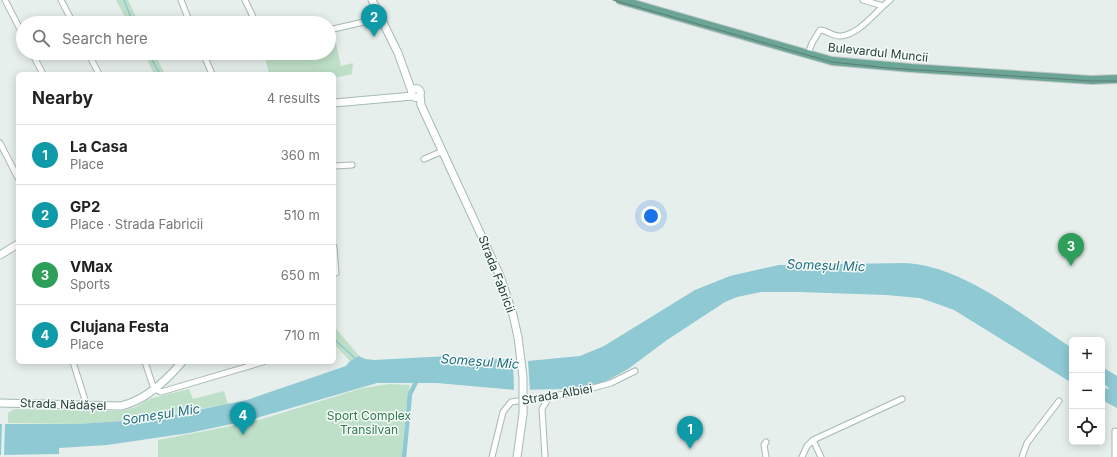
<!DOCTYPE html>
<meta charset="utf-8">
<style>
body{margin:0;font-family:Inter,sans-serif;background:#f6f6f6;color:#222}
.controls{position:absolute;right:12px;bottom:12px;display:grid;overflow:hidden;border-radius:6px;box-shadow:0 2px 10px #0003}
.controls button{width:36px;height:36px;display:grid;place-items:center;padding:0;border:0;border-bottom:1px solid #e0e0e0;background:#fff;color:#222;font:20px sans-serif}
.you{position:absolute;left:651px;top:216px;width:14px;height:14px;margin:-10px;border:3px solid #fff;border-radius:50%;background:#1a73e8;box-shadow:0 0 0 6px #1a73e833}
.badge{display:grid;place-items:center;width:26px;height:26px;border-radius:50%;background:#804e3d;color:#fff;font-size:13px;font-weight:700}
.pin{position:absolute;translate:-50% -33px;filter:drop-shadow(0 1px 2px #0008)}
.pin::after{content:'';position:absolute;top:21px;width:14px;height:12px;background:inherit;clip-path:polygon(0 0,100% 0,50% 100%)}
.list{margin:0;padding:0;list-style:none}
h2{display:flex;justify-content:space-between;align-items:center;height:52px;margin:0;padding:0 16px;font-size:17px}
h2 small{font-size:13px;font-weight:400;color:#767676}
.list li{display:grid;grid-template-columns:26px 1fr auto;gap:12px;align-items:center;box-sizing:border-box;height:60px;padding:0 16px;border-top:1px solid #e0e0e0}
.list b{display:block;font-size:15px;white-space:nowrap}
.list p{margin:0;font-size:13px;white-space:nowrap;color:#767676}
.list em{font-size:13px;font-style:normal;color:#767676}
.icon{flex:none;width:22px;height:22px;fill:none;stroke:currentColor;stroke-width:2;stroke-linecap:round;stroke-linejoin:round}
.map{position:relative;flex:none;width:1117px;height:457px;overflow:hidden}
.search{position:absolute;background:#fff;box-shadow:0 2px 10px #0003;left:16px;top:16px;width:320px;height:44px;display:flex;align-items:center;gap:10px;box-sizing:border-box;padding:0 14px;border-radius:22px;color:#767676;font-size:15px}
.panel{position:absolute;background:#fff;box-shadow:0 2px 10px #0003;left:16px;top:72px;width:320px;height:292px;border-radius:6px}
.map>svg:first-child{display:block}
</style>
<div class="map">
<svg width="1117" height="457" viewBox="0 0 1117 457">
<rect width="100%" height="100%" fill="#e6efeb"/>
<path fill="#bfe0c8" d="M116 0H128L139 23H128Z
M334 34 341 66 353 63 352 74 334 78V74H269L264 53H329V35Z
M144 53H154L165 74H154Z
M334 326 359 356 350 361 334 344Z
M389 384 410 385 405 415 402 457H158V440L252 422 363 388Z
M189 389 193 399 224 391 228 404 139 420 77 424 8 423V413L14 409 121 411 136 407 149 399Z"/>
<path fill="#8ec9d4" d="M904 263C963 265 1024 317 1072 348V383L954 310 932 302 919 298 887 295 798 292H761L737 297 725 302 667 340 628 369 603 383 566 389 515 390 437 383H377L250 420 189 433 107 445 59 448V454L0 455V424H77L154 419 247 400 346 366 350 361 359 356 365 359 374 360 449 356 528 361 580 356 604 346 695 290 730 276 779 265Z
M1102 367 1117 376V408L1102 400V388L1110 389 1102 382Z"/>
<path fill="#e6efeb" d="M513 361H528L530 390H514Z
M2 424H5L4 456 1 455Z"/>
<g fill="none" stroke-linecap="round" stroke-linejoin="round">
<path stroke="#8ec9d4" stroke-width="1.5" d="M124 0 133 23
M148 53 160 74
M334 339 356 359"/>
<path stroke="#8ec9d4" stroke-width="4.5" d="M404 457 410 394 418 378"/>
<defs>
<path id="street" d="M5 0 23 35
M61 0 73 23
M181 0 190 23
M245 0 256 23
M863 0 883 6
M329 30 381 18
M32 53 43 74
M88 53 99 74
M203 53 212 74
M808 54 812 43 820 30C827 30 833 37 841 36 860 34 876 11 890 0
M0 143 18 178
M424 159 443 151
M334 166 352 165
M334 247 336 273
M73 362 87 406
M145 362 154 389 161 392 263 362
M813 440 821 457
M766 442 764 445 766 457
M492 457 503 412 511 402 579 392 611 383 635 371
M545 457 542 409 549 397
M802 457 807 446 813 440 902 399
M1022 457 1027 443 1059 401
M1115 457V431"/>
<path id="secondary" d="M372 0 398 53 412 92
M411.5 93a4.5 4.5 0 1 1 9 0a4.5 4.5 0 1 1-9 0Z
M420 94 421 105 500 276 513 315 518 337
M334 103 413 96
M0 255 18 244
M0 403 121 406C146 400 166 381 182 362
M517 457 523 414"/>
<path id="primary" d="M620 0 832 61 911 68 1092 80 1117 79"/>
</defs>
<use href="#street" stroke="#a8b8b2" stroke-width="7"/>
<use href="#secondary" stroke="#a4bbb3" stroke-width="9"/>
<use href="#primary" stroke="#c2cac8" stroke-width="10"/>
<use href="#street" stroke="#fff" stroke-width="5"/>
<use href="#secondary" stroke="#fff" stroke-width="7"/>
<use href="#primary" stroke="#6aa596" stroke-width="8"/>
<path stroke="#5f7d75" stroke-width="1" d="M613 0 832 62 888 68 1092 81H1117"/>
<defs>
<path id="secondary-bridge" d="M518 337 523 377V414"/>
</defs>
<use href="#secondary-bridge" stroke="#a4bbb3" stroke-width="9" stroke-linecap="butt"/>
<use href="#secondary-bridge" stroke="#fff" stroke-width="7"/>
</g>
<g text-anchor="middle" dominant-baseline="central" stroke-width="3" stroke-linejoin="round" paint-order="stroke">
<g font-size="12" fill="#24423a" stroke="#f7fbf9">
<text transform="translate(878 52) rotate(6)">Bulevardul Muncii</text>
<text transform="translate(497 274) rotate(69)">Strada Fabricii</text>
<text transform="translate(557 394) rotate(-10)">Strada Albiei</text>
<text transform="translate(63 404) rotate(2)">Strada Nădășel</text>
</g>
<g font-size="12" fill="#2d7a4b" stroke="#f7fbf9">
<text x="369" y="415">Sport Complex<tspan x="369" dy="14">Transilvan</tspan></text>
</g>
<g font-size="13" font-style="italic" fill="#1c6f80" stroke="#f7fbf9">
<text transform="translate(826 265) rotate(2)">Someșul Mic</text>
<text transform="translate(480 361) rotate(4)">Someșul Mic</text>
<text transform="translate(161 414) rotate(-9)">Someșul Mic</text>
</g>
</g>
</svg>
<div class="controls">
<button>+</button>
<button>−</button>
<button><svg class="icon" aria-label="locate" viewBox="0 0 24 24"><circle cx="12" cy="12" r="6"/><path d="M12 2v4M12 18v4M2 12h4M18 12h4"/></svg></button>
</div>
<div class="you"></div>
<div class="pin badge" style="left:690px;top:449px;background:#0f9aa8">1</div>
<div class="pin badge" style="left:374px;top:37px;background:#0f9aa8">2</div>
<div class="pin badge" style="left:1071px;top:266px;background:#2e9e5b">3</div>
<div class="pin badge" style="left:243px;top:435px;background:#0f9aa8">4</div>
<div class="search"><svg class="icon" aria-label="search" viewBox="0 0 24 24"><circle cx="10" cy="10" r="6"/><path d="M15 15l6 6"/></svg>Search here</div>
<section class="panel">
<h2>Nearby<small>4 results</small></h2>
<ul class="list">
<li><span class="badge" style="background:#0f9aa8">1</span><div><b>La Casa</b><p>Place</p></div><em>360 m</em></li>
<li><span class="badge" style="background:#0f9aa8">2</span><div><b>GP2</b><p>Place · Strada Fabricii</p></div><em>510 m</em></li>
<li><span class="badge" style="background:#2e9e5b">3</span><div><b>VMax</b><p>Sports</p></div><em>650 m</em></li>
<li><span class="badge" style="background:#0f9aa8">4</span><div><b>Clujana Festa</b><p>Place</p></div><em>710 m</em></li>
</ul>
</section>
</div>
